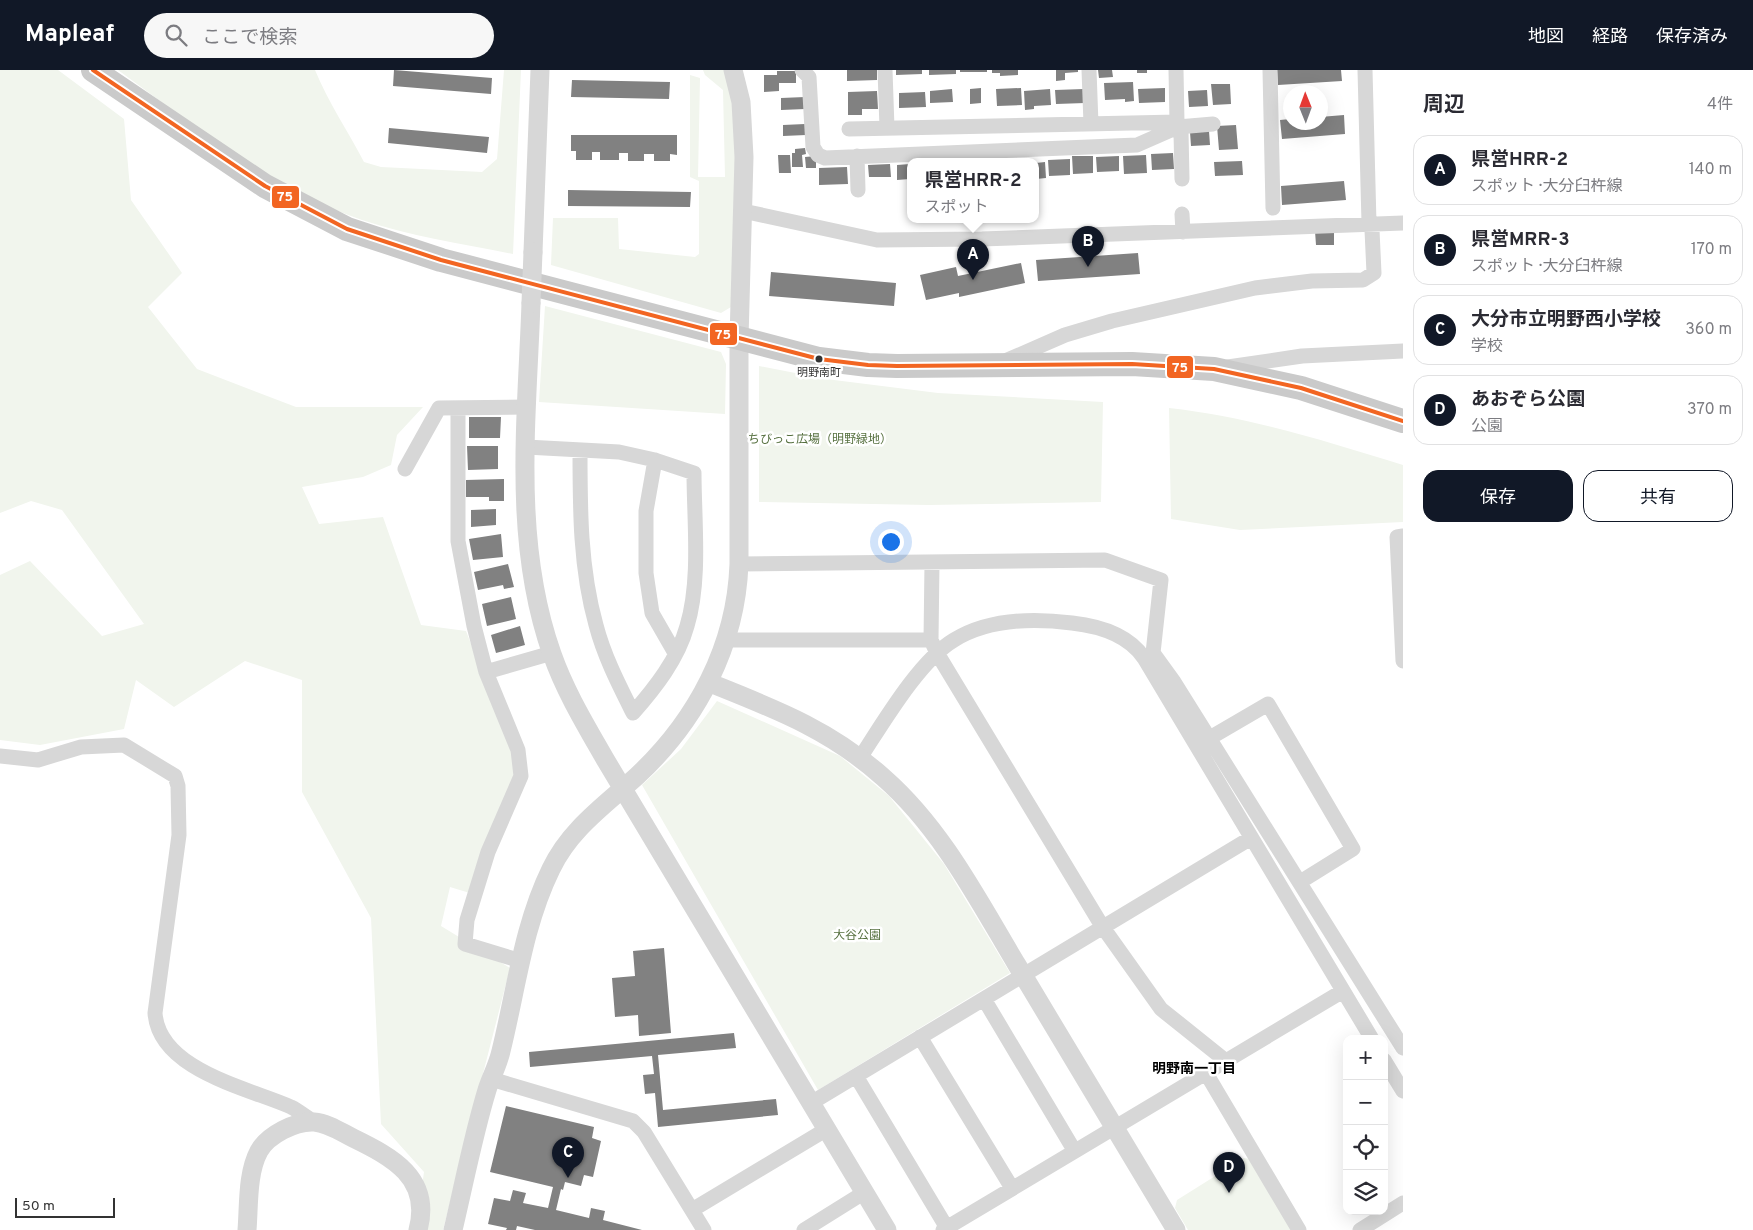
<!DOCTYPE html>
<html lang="ja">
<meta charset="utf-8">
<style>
body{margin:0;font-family:Overpass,"Noto Sans JP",sans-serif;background:#f7f7f7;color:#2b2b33}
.controls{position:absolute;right:15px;bottom:15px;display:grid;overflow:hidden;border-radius:10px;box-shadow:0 5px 20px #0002}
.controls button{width:45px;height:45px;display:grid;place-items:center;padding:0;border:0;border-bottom:1px solid #e1e1e2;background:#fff;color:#2b2b33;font:25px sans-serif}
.compass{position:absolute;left:1283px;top:15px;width:45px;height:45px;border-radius:50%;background:#fff;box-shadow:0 5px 20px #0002;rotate:359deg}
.scale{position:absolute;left:15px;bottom:12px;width:100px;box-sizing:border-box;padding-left:5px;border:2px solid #333;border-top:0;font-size:14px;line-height:18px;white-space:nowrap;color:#333;-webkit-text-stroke:4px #fff;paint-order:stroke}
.you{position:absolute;left:890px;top:471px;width:18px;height:18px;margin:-12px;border:4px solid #fff;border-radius:50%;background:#1a73e8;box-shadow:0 0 0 8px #1a73e833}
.badge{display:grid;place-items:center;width:32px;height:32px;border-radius:50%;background:#111827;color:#fff;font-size:16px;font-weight:700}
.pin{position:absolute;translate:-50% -41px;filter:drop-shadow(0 1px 2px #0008)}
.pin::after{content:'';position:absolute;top:26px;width:18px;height:15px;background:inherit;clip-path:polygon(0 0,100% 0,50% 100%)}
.popup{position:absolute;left:907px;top:88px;width:132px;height:65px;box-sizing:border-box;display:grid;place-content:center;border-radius:10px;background:#fff;filter:drop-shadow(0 1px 4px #0005);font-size:16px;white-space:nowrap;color:#7c7c81}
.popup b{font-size:19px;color:#2b2b33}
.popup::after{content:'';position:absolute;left:50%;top:100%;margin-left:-10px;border:10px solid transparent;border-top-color:#fff}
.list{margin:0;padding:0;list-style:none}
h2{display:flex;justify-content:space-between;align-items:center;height:65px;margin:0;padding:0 20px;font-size:21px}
h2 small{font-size:16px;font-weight:400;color:#7c7c81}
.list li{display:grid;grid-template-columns:32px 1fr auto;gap:15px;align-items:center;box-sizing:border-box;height:70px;margin:0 10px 10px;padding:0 10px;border:1px solid #e1e1e2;border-radius:15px}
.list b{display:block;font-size:19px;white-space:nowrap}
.list p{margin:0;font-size:16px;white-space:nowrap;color:#7c7c81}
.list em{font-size:16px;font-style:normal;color:#7c7c81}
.actions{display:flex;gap:10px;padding:15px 20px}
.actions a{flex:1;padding:11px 0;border:1px solid #111827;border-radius:15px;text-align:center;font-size:18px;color:#111827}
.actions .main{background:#111827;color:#fff}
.icon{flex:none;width:28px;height:28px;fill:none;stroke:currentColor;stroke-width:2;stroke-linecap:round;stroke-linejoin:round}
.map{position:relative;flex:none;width:1403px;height:1160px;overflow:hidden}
header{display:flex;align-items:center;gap:30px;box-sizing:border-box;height:70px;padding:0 25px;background:#111827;color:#fff}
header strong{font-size:24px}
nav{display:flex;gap:28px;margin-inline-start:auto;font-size:18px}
.search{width:350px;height:45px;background:#f7f7f7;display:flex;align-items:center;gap:12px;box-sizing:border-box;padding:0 18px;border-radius:28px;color:#7c7c81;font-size:19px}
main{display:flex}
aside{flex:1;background:#fff}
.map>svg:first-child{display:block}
</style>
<header>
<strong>Mapleaf</strong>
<div class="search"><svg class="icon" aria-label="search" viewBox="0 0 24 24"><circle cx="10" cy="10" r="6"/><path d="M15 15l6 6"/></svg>ここで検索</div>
<nav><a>地図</a><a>経路</a><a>保存済み</a></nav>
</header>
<main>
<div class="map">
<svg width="1403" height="1160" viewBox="0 0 1403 1160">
<rect width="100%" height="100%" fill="#fff"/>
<path fill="#f1f5ed" d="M0 0H58L124 49 131 130 182 203 148 237 197 299 296 337H423L397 365 391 395 363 407 302 417 319 454 383 447 421 555 466 561 506 664 518 705 473 824 450 817 441 856 510 898 443 1160H416L424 1102 381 1054 371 848 302 722V610L245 591 174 637 136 610 124 659 40 675 0 670V505L30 491 102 566 144 554 62 440 31 431 0 443Z
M118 0H315C328 32 348 61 364 92L381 97 482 102 497 89 504 0H521L513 184C463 174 410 166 362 150 270 119 195 56 118 0Z
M703 0H726L736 55 731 237 721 243 551 195 553 148H618L619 179 695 187 699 184V111L690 107V5L700 8 698 107H725L723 20 705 5Z
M545 236 721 282 726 294 725 344 539 332Z
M759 296 826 309 938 323 1103 332 1101 432 929 435 759 432Z
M1169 338C1250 347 1325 371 1403 395V452L1240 460 1171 449Z
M717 631 840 686 889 726 944 794 1010 903 818 1020 642 715 681 679Z
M1244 1088 1251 1089 1293 1160H1188L1175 1138 1177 1130Z"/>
<path fill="#818181" d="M394 0 492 8 491 24 393 16Z
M847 0H877V10L847 11Z
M896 0H922V4L896 5Z
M929 0H956V4L929 5Z
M960 0H987V2H960Z
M992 0H1018V5L1000 6V3H992Z
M1056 0H1078V2L1065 3V10L1056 11Z
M1098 0H1112L1113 7 1099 8Z
M1137 0H1147V3H1137Z
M1277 0H1341L1342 11 1278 15Z
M777 1H796V13H779V21L764 22V5H777Z
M572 10 670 12 669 29 571 27Z
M1133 12 1134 31 1125 32V29L1105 30 1104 13Z
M1211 14H1230L1231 34 1213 35Z
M981 18V33L970 34V19Z
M1021 18 1022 35 997 36 996 19Z
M1165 18V32L1139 33 1138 19Z
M952 19 953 32 930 33V21Z
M1050 19 1051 35 1034 36V39L1025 40 1024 21Z
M1084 19 1085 33 1056 34 1055 20Z
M1207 20 1208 36 1189 37 1188 21Z
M877 21 878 39H862V45H848V22Z
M925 22 926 37 899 38V23Z
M805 27V39L781 40V28Z
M1344 45 1345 64 1282 69 1280 50 1290 49V52H1320V47Z
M805 54 806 65 783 66V55Z
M1236 55 1238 79 1219 80 1217 56Z
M389 58 489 67 487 83 388 73Z
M1209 61 1210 75 1191 76 1190 62Z
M571 65H677V85L670 84V91H654V84H644V91H628V83H619V90H600V82H592V90H576V81H571Z
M805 78 806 84 802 85 803 97H792V83H795V79Z
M1173 83 1174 99 1152 100 1151 84Z
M778 85H790L791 103H779Z
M1146 85 1147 103 1124 104 1123 86Z
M816 86V98H806L805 87Z
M1072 86H1093V103L1073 104Z
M1119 86V101L1097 102 1096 87Z
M1070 89V105L1049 106 1048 90Z
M1242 91 1243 105 1215 106 1214 92Z
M1045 92 1046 108 1036 109V93Z
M890 94 891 107H869L868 95Z
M910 94V109L897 110V95Z
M847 97 848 114 819 115V98Z
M1344 111 1346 130 1282 135 1281 116Z
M568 120 691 122 690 137 568 136Z
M1334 160V175H1316L1315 161Z
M1138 183 1140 204 1038 211 1036 190Z
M1021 193 1025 213 959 227V223L926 230 920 205 956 197 958 206Z
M771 202 896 213 894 236 769 226Z
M469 347H501L500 368H469Z
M467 376H498V399L468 400Z
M504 409V431H489V427H466V410Z
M496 439V455L471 457V440Z
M501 464 503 487 473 490 469 469Z
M508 494 514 517 504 519 503 515 478 520 474 502Z
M511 527 516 549 487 556 482 534Z
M520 556 525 575 496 583 491 565Z
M664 878 671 963 639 966 638 945 615 947 612 908 635 906 633 881Z
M734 963 736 978 658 985 663 1040 776 1029 778 1045 658 1057 655 1023 645 1024 643 1005 654 1004 652 986 530 997 529 982Z
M506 1036 594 1057 592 1068 601 1071 593 1107 584 1105 581 1116 565 1112 563 1120 561 1119 556 1140 589 1148 591 1138 605 1141 603 1150 642 1160H535L517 1156 516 1160H506L507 1158 488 1154 494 1128 510 1131 513 1120 526 1123 523 1133 548 1138 553 1117 490 1102Z"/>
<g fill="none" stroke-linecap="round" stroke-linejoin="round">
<path stroke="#d7d7d7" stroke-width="15" d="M802 0 809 7 813 77 818 85 825 88 1137 75 1178 57 1213 54
M885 0 887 58
M1089 0 1091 54
M1176 0 1177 52 1181 62 1182 109
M1270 0 1273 138
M849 59 1177 52
M857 86 858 120
M743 141 877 170 982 169 1403 153
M1182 144 1183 162
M1003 292 1065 265 1112 251 1255 218 1312 211 1363 210 1374 203 1372 160 1369 153 1365 0
M1228 297 1302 286 1403 281
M458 339V471L474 556 486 602 552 583
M526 377 619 382 655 390 694 403C694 450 701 510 687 556 678 589 655 618 633 643 619 615 604 586 596 555 580 498 580 439 580 380
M655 390 646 441V503L652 543 675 583
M405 399 439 338 527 337
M1403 466 1397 467 1403 591
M932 493 931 570 937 583 1102 856 1161 939 1226 991
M739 494 1105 490 1161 510 1153 583 1174 612 1403 978
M726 570H931
M486 602 518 680 521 706 488 782 467 850 465 874 521 891
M1208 669 1268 634 1353 779 1300 812
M0 686 38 690 81 677 124 675 175 706 178 716 179 765 155 943C159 1000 248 1018 291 1037 299 1041 306 1047 314 1052
M860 688C883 653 919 591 954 570 988 549 1033 548 1072 553 1099 556 1128 564 1144 588L1372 969
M984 929 1074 1080
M920 967 1012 1118
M1384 990 1403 1021
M1206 1003 1299 1160
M856 1006 947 1158
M491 1009 633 1051 644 1062 704 1160
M811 1033 1251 768
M692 1140 827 1059
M804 1160 865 1122
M943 1160 1343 921
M1360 1160 1403 1133"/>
<path stroke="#d7d7d7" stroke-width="19" d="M533 182 540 0
M531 233C527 350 512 471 552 584 565 621 585 654 605 689L887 1160
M710 613C775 639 831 660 884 708 942 759 978 830 1017 895 1070 983 1123 1072 1176 1160
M247 1160C249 1136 247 1103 259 1081 268 1065 295 1051 314 1052 328 1053 341 1062 353 1068 392 1087 432 1108 418 1160
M453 1160C464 1114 473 1066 487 1020 491 1007 498 995 501 981 516 921 523 856 551 799 570 759 605 735 637 706 697 650 736 576 739 494V269L744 87 741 32 733 0"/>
<path stroke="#cacaca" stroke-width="24" d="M93 0 265 116 347 159 441 190 819 289 868 295 897 296 1132 294 1214 299 1301 318 1403 351"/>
<path stroke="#d7d7d7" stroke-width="19" d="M531 233 533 182"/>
<defs>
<path id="bus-1" d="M93 0 265 116 347 159 441 190 819 289 868 295 897 296 1132 294 1214 299 1301 318 1403 351"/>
</defs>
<use href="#bus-1" stroke="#fff" stroke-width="8"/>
<use href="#bus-1" stroke="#f26522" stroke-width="4"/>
</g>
<circle fill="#333" stroke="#fff" stroke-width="2" cx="819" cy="289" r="4.5"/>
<g text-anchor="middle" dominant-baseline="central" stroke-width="5" stroke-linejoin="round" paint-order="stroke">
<g font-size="11" fill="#333" stroke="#fff">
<text x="819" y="303">明野南町</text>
</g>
<g font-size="12" fill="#56703f" stroke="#fff">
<text x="820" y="370">ちびっこ広場（明野緑地）</text>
<text x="857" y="866">大谷公園</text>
</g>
<g font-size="14" font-weight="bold" fill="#000" stroke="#fff">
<text x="1194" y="999">明野南一丁目</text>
</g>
</g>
<g stroke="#fff" stroke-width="2">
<rect x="271" y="115" width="29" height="24" rx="5" fill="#f26522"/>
<rect x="709" y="252" width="29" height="24" rx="5" fill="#f26522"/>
<rect x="1166" y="285" width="28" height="24" rx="5" fill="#f26522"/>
</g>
<g font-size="14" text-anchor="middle" font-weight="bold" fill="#fff">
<text x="285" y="131">75</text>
<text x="723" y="269">75</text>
<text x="1180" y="302">75</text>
</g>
</svg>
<div class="controls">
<button>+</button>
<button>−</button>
<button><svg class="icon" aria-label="locate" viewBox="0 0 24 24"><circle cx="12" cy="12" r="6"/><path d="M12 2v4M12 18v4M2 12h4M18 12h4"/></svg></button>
<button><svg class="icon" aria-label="layers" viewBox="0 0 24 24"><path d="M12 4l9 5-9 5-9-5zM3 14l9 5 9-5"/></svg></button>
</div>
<svg class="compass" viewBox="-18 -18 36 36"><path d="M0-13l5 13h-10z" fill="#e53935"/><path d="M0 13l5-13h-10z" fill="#7c7c81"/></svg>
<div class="scale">50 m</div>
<div class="you"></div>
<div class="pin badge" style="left:973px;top:210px">A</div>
<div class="popup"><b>県営HRR-2</b>スポット</div>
<div class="pin badge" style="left:1088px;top:197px">B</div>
<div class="pin badge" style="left:568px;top:1108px">C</div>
<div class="pin badge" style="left:1229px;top:1123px">D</div>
</div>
<aside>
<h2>周辺<small>4件</small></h2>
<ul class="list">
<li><span class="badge">A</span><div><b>県営HRR-2</b><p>スポット · 大分臼杵線</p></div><em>140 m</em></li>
<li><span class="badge">B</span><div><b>県営MRR-3</b><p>スポット · 大分臼杵線</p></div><em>170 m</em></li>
<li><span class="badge">C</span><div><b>大分市立明野西小学校</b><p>学校</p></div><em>360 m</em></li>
<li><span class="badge">D</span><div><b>あおぞら公園</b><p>公園</p></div><em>370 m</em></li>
</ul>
<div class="actions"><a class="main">保存</a><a>共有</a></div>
</aside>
</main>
